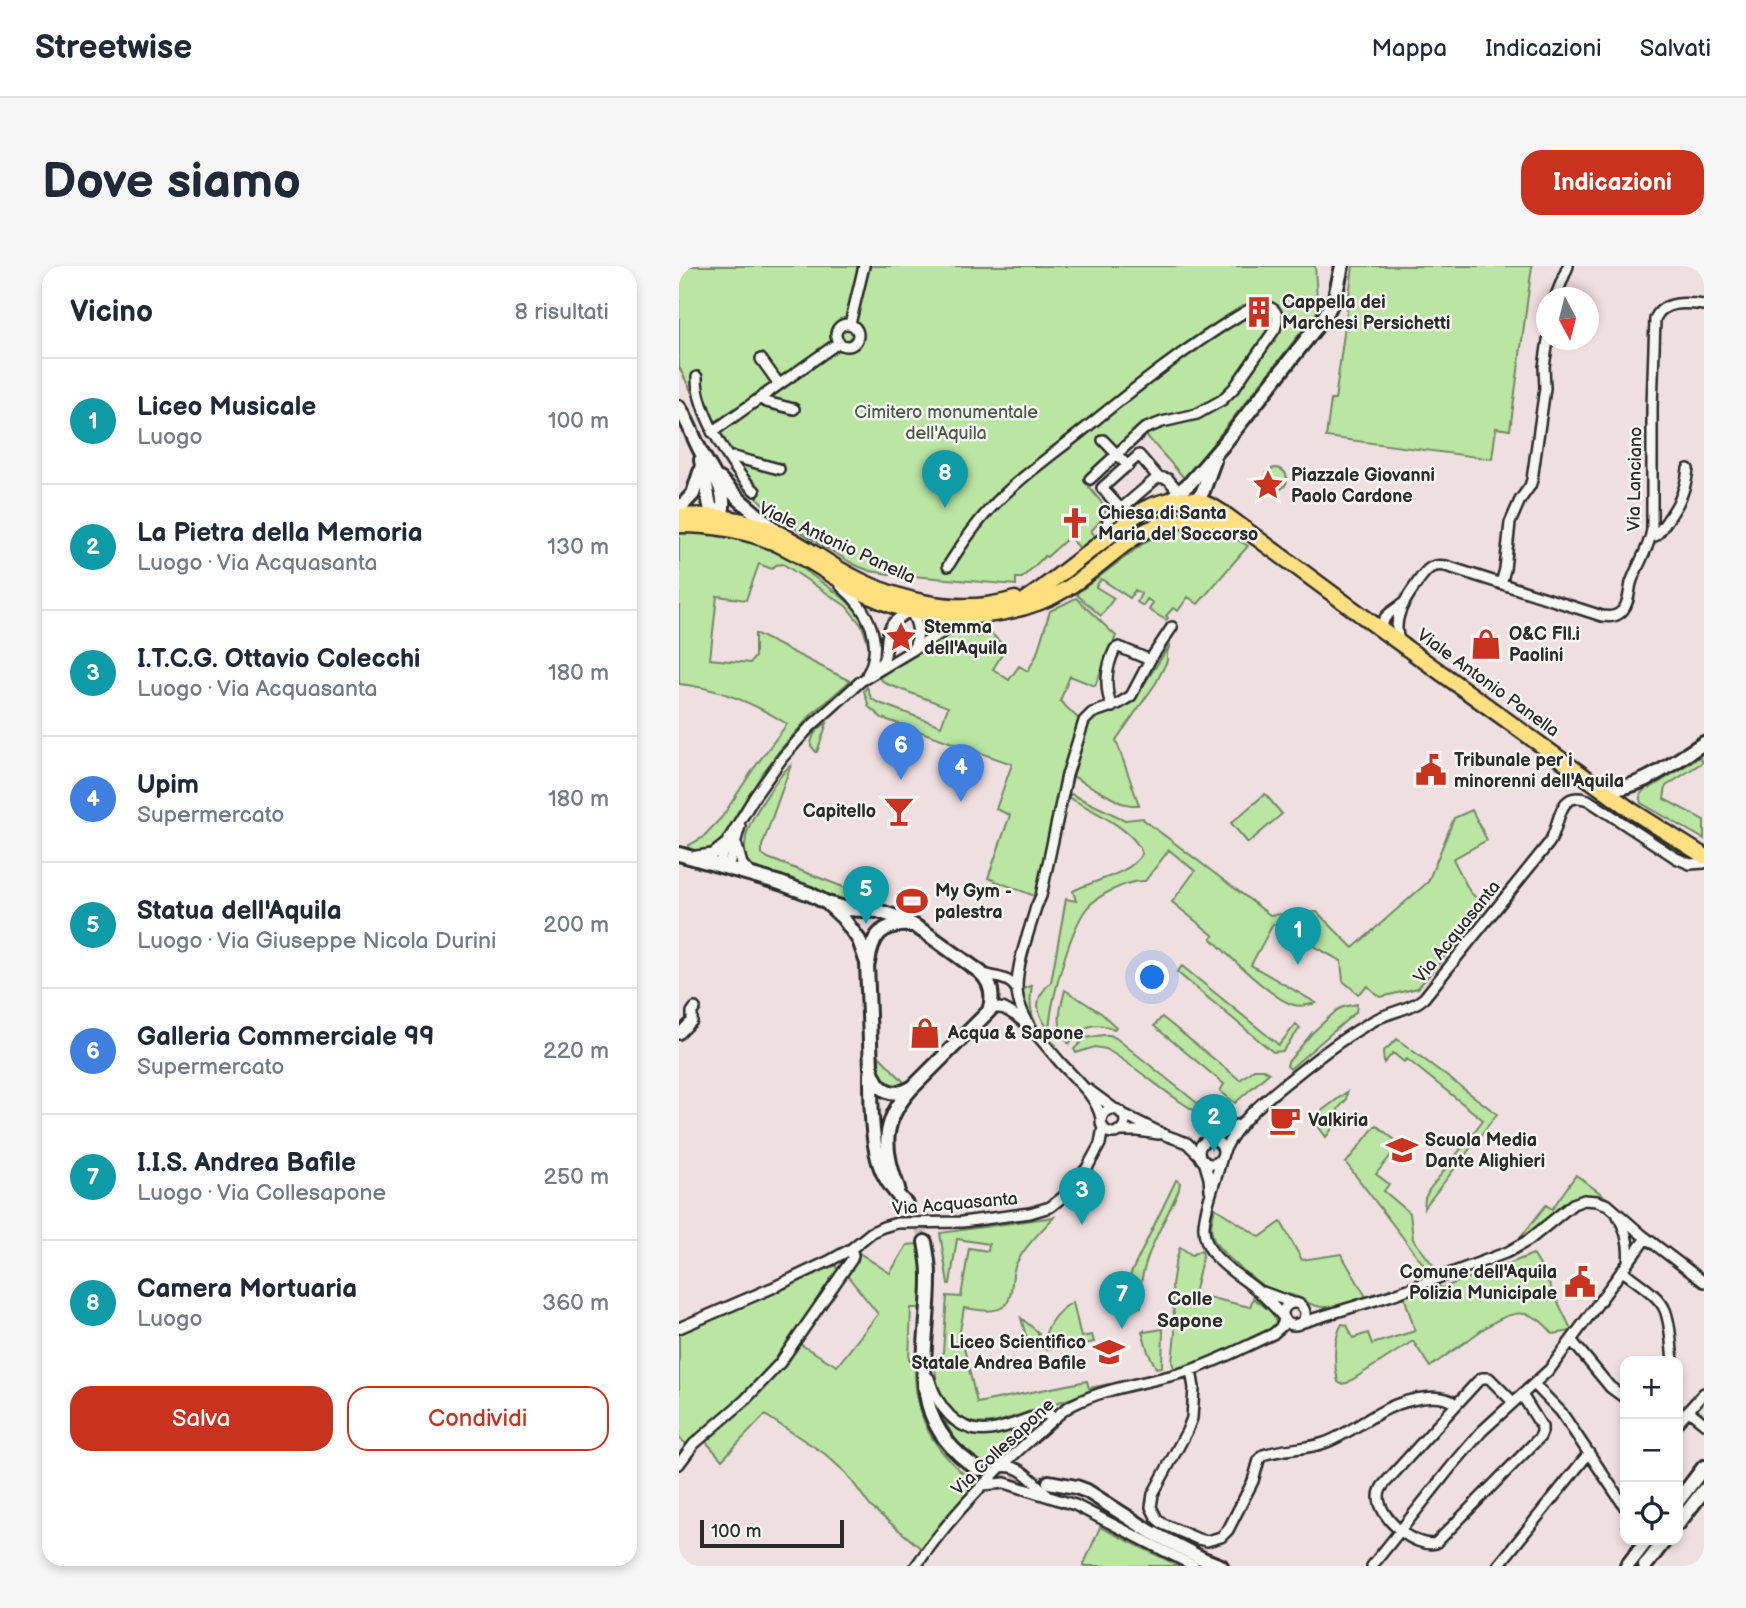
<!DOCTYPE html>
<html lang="it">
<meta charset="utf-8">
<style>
body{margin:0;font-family:"Balsamiq Sans",sans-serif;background:#f6f6f7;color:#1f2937}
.controls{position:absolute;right:21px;bottom:21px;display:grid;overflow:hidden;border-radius:14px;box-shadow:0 4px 10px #0003}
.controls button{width:63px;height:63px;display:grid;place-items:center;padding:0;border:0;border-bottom:2px solid #e0e1e3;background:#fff;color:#1f2937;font:35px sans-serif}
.compass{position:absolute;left:857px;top:21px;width:63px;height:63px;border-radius:50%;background:#fff;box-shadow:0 4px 10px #0003;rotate:173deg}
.scale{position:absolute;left:21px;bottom:18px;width:144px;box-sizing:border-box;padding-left:7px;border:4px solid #2b2b2b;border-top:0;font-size:19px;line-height:24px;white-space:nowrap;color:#2b2b2b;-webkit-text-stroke:5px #f6f6f2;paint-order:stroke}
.you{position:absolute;left:474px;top:712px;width:24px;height:24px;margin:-18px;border:5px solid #fff;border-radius:50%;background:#1a73e8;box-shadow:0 0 0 10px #1a73e833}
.badge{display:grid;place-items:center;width:46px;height:46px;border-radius:50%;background:#c8321e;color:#fff;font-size:23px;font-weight:700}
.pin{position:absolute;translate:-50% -58px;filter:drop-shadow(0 2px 4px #0008)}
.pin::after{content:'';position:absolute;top:37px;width:24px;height:21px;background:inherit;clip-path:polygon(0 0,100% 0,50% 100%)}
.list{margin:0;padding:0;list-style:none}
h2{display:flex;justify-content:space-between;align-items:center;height:91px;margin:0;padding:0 28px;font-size:30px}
h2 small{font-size:23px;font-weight:400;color:#747a83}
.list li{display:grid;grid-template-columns:46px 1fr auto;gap:21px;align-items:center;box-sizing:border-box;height:126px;padding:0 28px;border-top:2px solid #e0e1e3}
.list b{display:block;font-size:26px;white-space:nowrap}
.list p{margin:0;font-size:23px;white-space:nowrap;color:#747a83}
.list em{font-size:23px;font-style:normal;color:#747a83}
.actions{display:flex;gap:14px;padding:21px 28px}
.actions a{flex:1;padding:16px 0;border:2px solid #c8321e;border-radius:21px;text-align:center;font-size:24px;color:#c8321e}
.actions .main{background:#c8321e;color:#fff}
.icon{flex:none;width:38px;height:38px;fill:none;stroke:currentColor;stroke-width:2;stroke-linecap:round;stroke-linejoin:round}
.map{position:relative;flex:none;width:1025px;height:1300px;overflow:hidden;border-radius:21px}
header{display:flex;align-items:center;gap:42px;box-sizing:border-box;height:98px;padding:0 35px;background:#fff;border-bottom:2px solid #e0e1e3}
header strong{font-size:33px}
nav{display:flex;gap:38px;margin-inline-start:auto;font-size:24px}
.intro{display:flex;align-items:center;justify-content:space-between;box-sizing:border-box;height:168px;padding:0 42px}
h1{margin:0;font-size:49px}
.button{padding:18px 32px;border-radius:21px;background:#c8321e;color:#fff;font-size:24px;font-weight:700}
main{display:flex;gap:42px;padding:0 42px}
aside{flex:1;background:#fff;border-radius:21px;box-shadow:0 4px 10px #0003}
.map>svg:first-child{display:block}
</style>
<header>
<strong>Streetwise</strong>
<nav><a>Mappa</a><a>Indicazioni</a><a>Salvati</a></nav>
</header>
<div class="intro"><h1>Dove siamo</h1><a class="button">Indicazioni</a></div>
<main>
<aside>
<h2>Vicino<small>8 risultati</small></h2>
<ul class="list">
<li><span class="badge" style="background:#0f9aa8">1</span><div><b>Liceo Musicale</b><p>Luogo</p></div><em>100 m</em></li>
<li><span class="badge" style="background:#0f9aa8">2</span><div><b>La Pietra della Memoria</b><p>Luogo · Via Acquasanta</p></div><em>130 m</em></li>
<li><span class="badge" style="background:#0f9aa8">3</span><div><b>I.T.C.G. Ottavio Colecchi</b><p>Luogo · Via Acquasanta</p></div><em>180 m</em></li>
<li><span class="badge" style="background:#3f7fe0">4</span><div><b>Upim</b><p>Supermercato</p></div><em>180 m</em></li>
<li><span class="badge" style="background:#0f9aa8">5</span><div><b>Statua dell'Aquila</b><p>Luogo · Via Giuseppe Nicola Durini</p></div><em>200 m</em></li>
<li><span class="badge" style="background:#3f7fe0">6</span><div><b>Galleria Commerciale 99</b><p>Supermercato</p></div><em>220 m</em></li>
<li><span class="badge" style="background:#0f9aa8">7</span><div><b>I.I.S. Andrea Bafile</b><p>Luogo · Via Collesapone</p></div><em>250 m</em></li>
<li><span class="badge" style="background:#0f9aa8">8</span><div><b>Camera Mortuaria</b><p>Luogo</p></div><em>360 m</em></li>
</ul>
<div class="actions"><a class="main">Salva</a><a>Condividi</a></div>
</aside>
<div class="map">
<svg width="1025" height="1300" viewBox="0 0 1025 1300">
<rect width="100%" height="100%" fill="#f0dfe1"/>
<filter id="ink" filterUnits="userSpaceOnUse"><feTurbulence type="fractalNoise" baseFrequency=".0143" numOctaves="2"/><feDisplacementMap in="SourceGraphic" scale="14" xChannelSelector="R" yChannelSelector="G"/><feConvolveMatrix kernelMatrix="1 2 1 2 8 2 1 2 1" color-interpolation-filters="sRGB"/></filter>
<g filter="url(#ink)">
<path fill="#bae5a2" stroke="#728866" stroke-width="2" d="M0 0H636L638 33 644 38 506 213 466 168 410 221 427 242 426 250 412 265 416 270 402 283 390 271 368 291 366 290 343 312H337V319L210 308 191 305 176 299 126 269 89 243 56 210 37 175 0 101Z
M674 0H853L831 164 817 162 813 193 647 171 652 134H656Z
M586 213a11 11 0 1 1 22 0a11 11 0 1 1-22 0Z
M510 263C532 263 551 268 569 280L519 338 509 331 499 345 494 342 487 350 489 352 487 354 470 344 474 337 468 333 464 340 458 336 462 328 456 324 451 332 422 313 417 321 435 332 422 350 397 328 469 274 490 265Z
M0 265C37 264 73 270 105 288 115 294 122 302 131 308 166 333 185 340 192 386L183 360 167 340 104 298 97 299 93 303 80 298 67 334 38 330 31 393 71 397 76 391V368H78L171 415 133 448 101 484 83 508 42 575 29 583 16 586 10 585V579L23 572 43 551 75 502 108 458C75 437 39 422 0 418Z
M397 332 437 370 416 420 391 410 381 435 402 455 358 631 309 612 331 549 317 543 333 498 203 452 190 441 185 425 188 421 192 432 198 436 262 460 269 441 208 418 200 412C225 394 264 365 294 358L297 371 313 368 327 382 314 403 330 414 340 400 349 405 357 390 371 345Z
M491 379 488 387V395L477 417 437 474 460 539H452L442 537 395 511 392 505 410 455 419 449 439 443 454 435Z
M148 457 138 486H137L132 480C132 470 139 462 148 457Z
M1021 491 1024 496 987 520 985 533 1025 554V573L962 537C959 529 963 525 969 521L971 522Z
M112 499 83 580V588L89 592 167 622V625L172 626 168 638 126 618 70 601C58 572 75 548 91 525 97 516 103 506 112 499Z
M392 528 446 554 464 552 465 554 591 649 638 646 674 682 749 616 775 552 793 544 808 574 774 593 791 626 807 641 739 722 702 731 698 729 689 720 679 728 664 715 662 695 594 658 572 699 637 737C630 739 622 741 615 739 594 734 550 690 534 674L532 672 535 670 493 636 516 605 490 584 466 615C449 614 419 629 408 642 390 665 372 735 370 764 356 745 354 733 372 716L387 633 397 635 394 625C416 613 449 610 463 588 457 564 410 543 389 531Z
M586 528 603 548 569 577 552 557Z
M503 700 600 779 617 758 621 762 604 785 594 786 498 706Z
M353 719C348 747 355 762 377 779L374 782C360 766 342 747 343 724Z
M386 724 422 747 437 761 435 763C414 755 403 760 390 778 375 762 381 743 386 724Z
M678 738 677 746 611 803 608 800 609 796 633 767 658 744 664 741Z
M483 751 561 814 575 803H584L590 807 556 837 541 825 545 818 475 760Z
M424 769H431L437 772 537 852 534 855C495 836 464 805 427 783L416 781 397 787 395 783 406 772Z
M718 773 818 848 745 942 746 932 750 924 804 854 728 793 725 796 714 787 705 797 704 786Z
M200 790 227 818 223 820 211 821C200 810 200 804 200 790Z
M668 826 667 834 659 843 661 852 647 871 633 852Z
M697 859 721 878 697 908 710 918 705 925 731 947 734 973 757 1003 751 1007 667 897Z
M897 909 932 935C900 923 889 936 866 956 857 963 848 970 838 976L867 939 873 943Z
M497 914 501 916 500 923C485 959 456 1000 462 1041L451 1043 449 1022 452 1007Z
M536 942 581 971 602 956 623 994 662 988 686 1029V1034C672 1037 657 1042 643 1041 631 1040 623 1033 613 1029 606 1027 598 1028 592 1024 578 1017 541 987 535 974 530 963 533 953 536 942Z
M375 951C362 965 340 986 335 1004 332 1015 334 1035 324 1041 313 1048 296 1043 285 1042L281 1065 298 1137 408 1115 410 1122 430 1118V1120L318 1156C277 1165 256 1133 256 1096L264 1086 268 1030 282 1031 290 982 309 985 310 978 278 973 271 1018H269L261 967Z
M239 978 243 1004 241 1042H232L230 1094 236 1095C234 1151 253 1184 297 1218L244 1284 192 1241 167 1207 146 1188 86 1149 43 1194 21 1169 10 1180 0 1172V1068L50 1044 151 1001 157 1000 159 1006 114 1074 158 1100 199 1048 167 1008 180 987 211 1007 228 979Z
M501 981 513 989 522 984 524 989 515 1028 571 1041 574 1032 594 1047 597 1057 595 1062 590 1065 531 1093 496 1105 493 1096 496 1067 493 1019 496 999Z
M854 988 862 1001 893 1065 874 1068C848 1034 825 1048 796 1069 781 1080 766 1090 751 1101L734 1075 668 1117 662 1118 659 1116C655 1099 654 1073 663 1058L668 1059 674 1072 689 1067 693 1078 736 1065 725 1030 757 1018 763 1022C793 1010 824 1001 854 988Z
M394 1036 402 1071 413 1069 415 1076 385 1082 364 1083C365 1062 376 1046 394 1036Z
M342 1052 360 1067 354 1080 347 1070Z
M484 1063 483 1101 477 1102 469 1086 463 1065 465 1064V1066Z
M361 1154 364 1158 326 1188 306 1208 303 1205 298 1210 303 1198 277 1175 266 1156H267C301 1180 325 1166 361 1154Z
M421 1261 500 1300H404Z"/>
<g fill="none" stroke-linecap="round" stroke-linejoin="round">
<path stroke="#c9bbbd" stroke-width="12" stroke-dasharray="12 6" stroke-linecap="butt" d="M229 941 242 963 246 976
M299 1203C322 1215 346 1214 370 1216"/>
<defs>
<path id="street" d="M876 32 889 0
M157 69a11 11 0 1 1 22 0a11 11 0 1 1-22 0Z
M171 58 185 0
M82 93 100 118
M18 111C17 143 53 204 76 225
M81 132 87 136 115 143
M33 166 159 77
M424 174 449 200
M50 192 55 191 100 203
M479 211 489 213 500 226
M432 269 427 260 430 253 479 211 460 189 423 222 441 242
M972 270H976L980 266C996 244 1006 230 1009 203
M269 300C281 281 294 261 310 244 339 212 375 188 408 161 458 120 509 80 564 47 580 36 606 37 596 63L555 122 543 134 518 148 483 156 465 163 411 213
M822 318 826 303 831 257 841 234 851 220 853 214 866 122 865 101 869 74
M162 320C189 343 206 376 188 409
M229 343C238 353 242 368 235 381
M705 365H704C701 349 713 347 723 338
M721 377C712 355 724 337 736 320 740 314 745 306 751 302 756 299 761 299 767 300L923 350C931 351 938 351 944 344 950 337 950 326 952 317 958 299 970 283 973 264V141L976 53C984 34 1008 37 1025 39
M200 401C217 379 194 362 232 345
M433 441C425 422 427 401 436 383L440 381 471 394
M58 580 63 598 71 607
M17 590 34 588 45 579
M44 601 42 592 48 576 76 530 104 491 130 462 182 415 274 360 287 354
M44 601 48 599 51 595 61 560
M302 707C314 712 331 710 338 724
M318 742C324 742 324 742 329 745 350 756 365 778 380 795 395 812 417 829 422 852
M355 767C348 756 342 745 339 732 334 705 350 667 357 641L362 630 388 509 405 455 413 447 439 438 452 430 471 394 493 361
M0 768 13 755V746L16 742
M410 824 437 844
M422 855a12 12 0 1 1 24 0a12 12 0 1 1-24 0Z
M442 847 486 869 508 877 521 890
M439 865H459L480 868
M532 874 557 859
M520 886a12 12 0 1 1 24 0a12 12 0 1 1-24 0Z
M544 887C559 855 586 834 612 813 639 791 666 770 696 754 712 745 731 744 745 732L870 577C882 560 877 523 909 534L997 592 1011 598 1025 597
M543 890C538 913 527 935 525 959 523 991 557 1006 578 1024 587 1032 596 1041 604 1051
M525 895 530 912 531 924
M939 950C947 964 951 980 949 996
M944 1005C956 1015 980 1029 986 1044 992 1059 992 1079 994 1095
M584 1026 614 1037
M604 1048a11 11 0 1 1 22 0a11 11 0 1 1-22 0Z
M618 1058 713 1029 829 986 850 974 894 938 905 934 918 935 929 939 962 968 1025 1016
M0 1062 93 1022 152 994 172 983 193 966 204 961 218 957 283 956 351 947 371 941 384 931 408 902 421 878 424 861
M893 1075 931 1121 946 1132
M512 1104 515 1122 513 1152 508 1165 474 1228 472 1241 478 1253 484 1258 519 1273 528 1275 542 1271 549 1264 574 1215 580 1194 584 1189C604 1182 628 1184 648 1176 666 1169 683 1156 700 1147 719 1136 758 1123 777 1138
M250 1112C258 1140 278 1168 311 1164 329 1162 346 1153 363 1148L370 1149 375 1151
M855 1118 882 1146 946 1241
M834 1136 810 1112H803L798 1116 707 1216C703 1220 700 1225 700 1231 700 1252 736 1283 757 1277L861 1171 863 1166V1161L843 1129
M1010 1145 1025 1157
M999 1156 1025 1127
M0 1198 15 1178 65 1135 101 1097 173 993 174 989 172 983
M321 1201C343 1197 353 1216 368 1228
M304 1219 326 1217 396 1239 515 1300
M237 1300C272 1249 314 1206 360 1166 371 1157 380 1146 393 1139 428 1121 468 1117 506 1106 536 1097 565 1081 594 1068L603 1060 605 1053
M693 1300 772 1201 803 1165 871 1103 967 972
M819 1300 910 1187"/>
<path id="secondary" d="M0 141C9 155 14 171 22 186 32 205 49 224 43 247L31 254
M22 194 31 240 44 254
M41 213 61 234 95 263
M515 233 521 230 524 225 535 195
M489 235 511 217 544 179 646 50 656 31 663 0
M0 243 14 228 21 206
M924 523C959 526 996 495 1025 477
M0 588 101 617 131 628 148 637 164 652 180 674 188 697 192 802C198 824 213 834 234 821L310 745C315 730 313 717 301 706L247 667 226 654 199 645 169 643 148 637
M189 697C193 670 202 657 231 659
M192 808C192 837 192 881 204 907 210 919 218 929 227 938
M219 922C203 882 203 855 232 823
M246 976C248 987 250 998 250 1009 251 1085 221 1152 299 1203
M370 1216 397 1221 408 1225 472 1266 524 1293 542 1300
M999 1235 1025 1201
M999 1258 1025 1224
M948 1300 968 1274
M966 1300 986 1274"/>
<path id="primary" d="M0 250C31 248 61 252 90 263 115 273 137 289 160 303 213 334 276 351 336 333
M0 259C32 259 64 264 94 276 122 288 147 306 173 321 213 344 259 355 306 349 333 346 363 338 387 323 413 307 434 285 459 269 488 251 525 249 557 260
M325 346 338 340 362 323 465 243C494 229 518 229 544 247L704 365 952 544 1025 590"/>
</defs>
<use href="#street" stroke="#2b2b2b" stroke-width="14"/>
<use href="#secondary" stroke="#2b2b2b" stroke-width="18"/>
<use href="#primary" stroke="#2b2b2b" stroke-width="19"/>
<use href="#street" stroke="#f6f6f2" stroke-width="9"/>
<use href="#secondary" stroke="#f6f6f2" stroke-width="12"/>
<use href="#primary" stroke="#ffdf80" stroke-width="14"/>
</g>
</g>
<defs>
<symbol id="building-bare" viewBox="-9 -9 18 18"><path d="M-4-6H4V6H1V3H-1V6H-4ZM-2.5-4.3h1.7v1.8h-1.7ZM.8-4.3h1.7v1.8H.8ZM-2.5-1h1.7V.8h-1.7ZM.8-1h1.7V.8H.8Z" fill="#c8321e" stroke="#f6f6f2" stroke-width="2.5" paint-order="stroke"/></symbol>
<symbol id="sight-bare" viewBox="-9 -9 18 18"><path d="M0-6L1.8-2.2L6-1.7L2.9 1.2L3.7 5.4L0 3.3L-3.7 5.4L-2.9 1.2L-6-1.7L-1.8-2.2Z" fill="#c8321e" stroke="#f6f6f2" stroke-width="2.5" paint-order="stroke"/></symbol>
<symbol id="church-bare" viewBox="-9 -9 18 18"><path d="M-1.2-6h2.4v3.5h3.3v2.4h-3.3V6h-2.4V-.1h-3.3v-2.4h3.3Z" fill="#c8321e" stroke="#f6f6f2" stroke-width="2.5" paint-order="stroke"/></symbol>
<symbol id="shop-bare" viewBox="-9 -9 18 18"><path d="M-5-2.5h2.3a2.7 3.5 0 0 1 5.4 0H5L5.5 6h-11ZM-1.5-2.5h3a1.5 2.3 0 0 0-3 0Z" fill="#c8321e" stroke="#f6f6f2" stroke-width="2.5" paint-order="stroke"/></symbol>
<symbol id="civic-bare" viewBox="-9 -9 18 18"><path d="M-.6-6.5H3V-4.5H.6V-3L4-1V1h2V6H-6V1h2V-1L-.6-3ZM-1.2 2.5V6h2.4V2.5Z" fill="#c8321e" stroke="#f6f6f2" stroke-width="2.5" paint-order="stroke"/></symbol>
<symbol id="bar-bare" viewBox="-9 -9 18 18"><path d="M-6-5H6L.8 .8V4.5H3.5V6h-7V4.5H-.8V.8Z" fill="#c8321e" stroke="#f6f6f2" stroke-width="2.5" paint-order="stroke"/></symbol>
<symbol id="stadium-bare" viewBox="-9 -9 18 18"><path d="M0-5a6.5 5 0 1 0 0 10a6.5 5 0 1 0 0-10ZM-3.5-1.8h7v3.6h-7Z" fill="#c8321e" stroke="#f6f6f2" stroke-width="2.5" paint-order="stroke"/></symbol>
<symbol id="cafe-bare" viewBox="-9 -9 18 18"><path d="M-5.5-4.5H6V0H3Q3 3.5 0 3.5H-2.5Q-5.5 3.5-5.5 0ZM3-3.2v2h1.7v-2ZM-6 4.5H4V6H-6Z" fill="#c8321e" stroke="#f6f6f2" stroke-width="2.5" paint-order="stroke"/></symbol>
<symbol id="school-bare" viewBox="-9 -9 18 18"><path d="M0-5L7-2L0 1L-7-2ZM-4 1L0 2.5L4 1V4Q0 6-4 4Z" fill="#c8321e" stroke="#f6f6f2" stroke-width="2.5" paint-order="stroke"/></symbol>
</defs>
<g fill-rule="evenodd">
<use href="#building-bare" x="558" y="24" width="44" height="44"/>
<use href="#sight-bare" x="567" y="197" width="44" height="44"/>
<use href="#church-bare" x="374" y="235" width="44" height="44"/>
<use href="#sight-bare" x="200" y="349" width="44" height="44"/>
<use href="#shop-bare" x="785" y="356" width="44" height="44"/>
<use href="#civic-bare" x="730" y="482" width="44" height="44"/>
<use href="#bar-bare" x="198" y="523" width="44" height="44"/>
<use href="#stadium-bare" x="211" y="613" width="44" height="44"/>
<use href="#shop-bare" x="224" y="745" width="44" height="44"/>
<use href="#cafe-bare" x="584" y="832" width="44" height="44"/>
<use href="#school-bare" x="701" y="862" width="44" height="44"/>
<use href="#civic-bare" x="879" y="994" width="44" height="44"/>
<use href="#school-bare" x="408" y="1064" width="44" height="44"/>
</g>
<g text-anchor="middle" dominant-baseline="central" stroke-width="5" stroke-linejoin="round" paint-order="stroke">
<g font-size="18" font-weight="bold" fill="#2b2b2b" stroke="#f6f6f2" text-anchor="start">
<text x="603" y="36">Cappella dei<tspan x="603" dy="21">Marchesi Persichetti</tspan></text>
<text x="612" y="209">Piazzale Giovanni<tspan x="612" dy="21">Paolo Cardone</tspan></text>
<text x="419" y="247">Chiesa di Santa<tspan x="419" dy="21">Maria del Soccorso</tspan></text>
<text x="245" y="361">Stemma<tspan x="245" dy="21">dell'Aquila</tspan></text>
<text x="830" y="368">O&amp;C Fll.i<tspan x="830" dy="21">Paolini</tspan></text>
<text x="775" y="494">Tribunale per i<tspan x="775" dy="21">minorenni dell'Aquila</tspan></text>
<text x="197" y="545" text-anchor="end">Capitello</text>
<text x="256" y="625">My Gym -<tspan x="256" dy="21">palestra</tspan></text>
<text x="269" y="767">Acqua &amp; Sapone</text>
<text x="629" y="854">Valkiria</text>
<text x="746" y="874">Scuola Media<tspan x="746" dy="21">Dante Alighieri</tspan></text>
<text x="878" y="1006" text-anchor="end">Comune dell'Aquila<tspan x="878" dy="21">Polizia Municipale</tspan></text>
<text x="407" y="1076" text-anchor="end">Liceo Scientifico<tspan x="407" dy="21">Statale Andrea Bafile</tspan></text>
</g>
<g font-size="18" fill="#4f5a49" stroke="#f6f6f2">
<text x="267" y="146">Cimitero monumentale<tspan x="267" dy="21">dell'Aquila</tspan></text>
</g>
<g font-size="18" fill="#2b2b2b" stroke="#f6f6f2">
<text transform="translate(956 213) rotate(-89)">Via Lanciano</text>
<text transform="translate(158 277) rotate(25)">Viale Antonio Panella</text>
<text transform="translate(809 417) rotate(36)">Viale Antonio Panella</text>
<text transform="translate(778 666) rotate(-51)">Via Acquasanta</text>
<text transform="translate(276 938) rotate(-5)">Via Acquasanta</text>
<text transform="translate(324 1181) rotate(-43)">Via Collesapone</text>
</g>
<g font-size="19" font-weight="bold" fill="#2b2b2b" stroke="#f6f6f2">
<text x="511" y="1033">Colle<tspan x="511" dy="22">Sapone</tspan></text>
</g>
</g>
</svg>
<div class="controls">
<button>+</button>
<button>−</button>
<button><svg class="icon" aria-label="locate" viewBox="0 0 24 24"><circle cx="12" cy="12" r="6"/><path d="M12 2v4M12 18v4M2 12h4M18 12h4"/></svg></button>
</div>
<svg class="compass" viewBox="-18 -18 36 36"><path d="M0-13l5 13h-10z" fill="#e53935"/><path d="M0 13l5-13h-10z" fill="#747a83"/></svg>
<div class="scale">100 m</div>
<div class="you"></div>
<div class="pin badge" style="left:619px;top:699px;background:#0f9aa8">1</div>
<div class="pin badge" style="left:535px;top:886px;background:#0f9aa8">2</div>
<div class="pin badge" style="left:403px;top:959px;background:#0f9aa8">3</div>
<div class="pin badge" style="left:282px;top:536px;background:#3f7fe0">4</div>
<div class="pin badge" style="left:187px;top:658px;background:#0f9aa8">5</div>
<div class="pin badge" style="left:222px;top:514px;background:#3f7fe0">6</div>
<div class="pin badge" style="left:443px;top:1063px;background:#0f9aa8">7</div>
<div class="pin badge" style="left:266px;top:242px;background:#0f9aa8">8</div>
</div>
</main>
